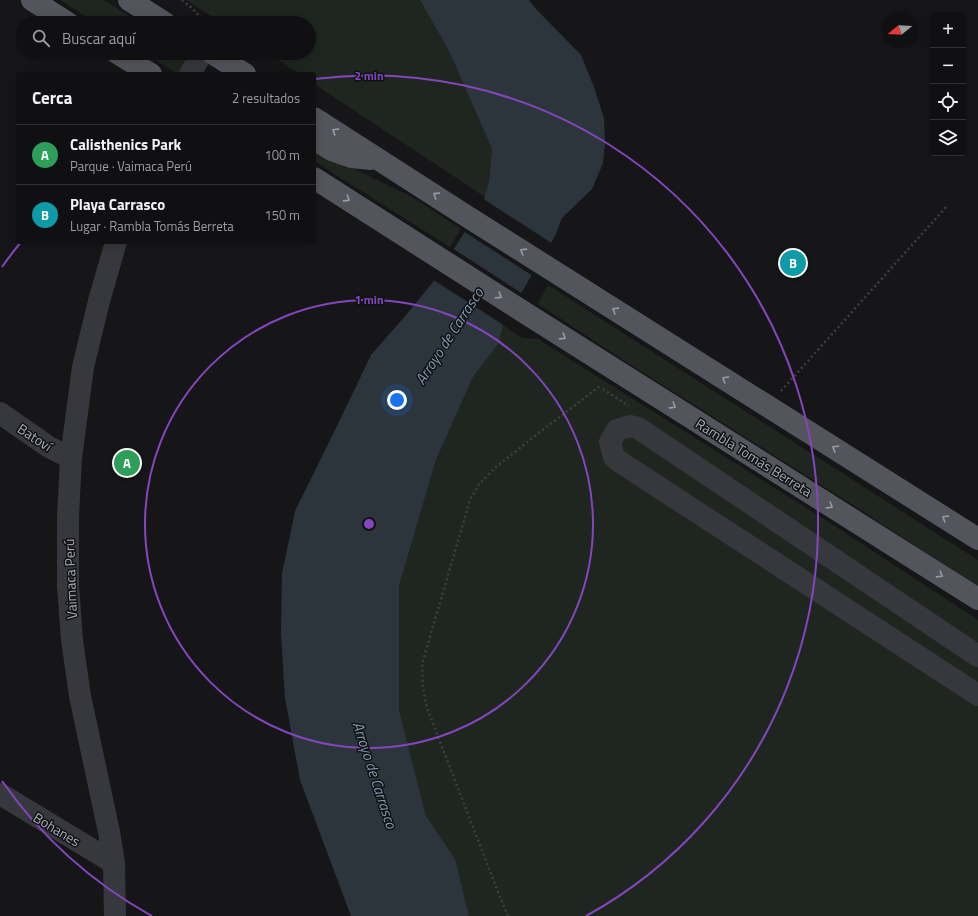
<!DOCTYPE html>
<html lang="es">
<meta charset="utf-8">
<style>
body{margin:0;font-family:"Titillium Web",sans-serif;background:#19191b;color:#f1f3f6}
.controls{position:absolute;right:12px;top:12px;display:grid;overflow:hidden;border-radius:4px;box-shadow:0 2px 10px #0003}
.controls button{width:36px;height:36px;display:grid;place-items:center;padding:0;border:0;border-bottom:1px solid #303032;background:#101012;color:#f1f3f6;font:20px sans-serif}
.compass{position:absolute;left:882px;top:12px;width:36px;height:36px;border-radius:50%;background:#101012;box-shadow:0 2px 10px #0003;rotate:252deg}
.you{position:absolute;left:397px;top:400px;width:14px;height:14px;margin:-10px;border:3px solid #fff;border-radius:50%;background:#1a73e8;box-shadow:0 0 0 6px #1a73e833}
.badge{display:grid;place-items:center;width:26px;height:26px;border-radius:50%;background:#f2b134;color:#fff;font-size:13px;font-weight:700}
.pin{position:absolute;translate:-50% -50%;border:2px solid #fff;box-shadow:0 1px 4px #0006}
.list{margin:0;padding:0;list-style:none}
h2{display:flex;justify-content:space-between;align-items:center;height:52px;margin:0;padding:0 16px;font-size:17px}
h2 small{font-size:13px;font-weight:400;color:#9c9d9f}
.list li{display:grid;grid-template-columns:26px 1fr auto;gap:12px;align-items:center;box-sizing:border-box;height:60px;padding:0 16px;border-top:1px solid #303032}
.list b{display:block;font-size:15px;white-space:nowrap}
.list p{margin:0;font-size:13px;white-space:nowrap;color:#9c9d9f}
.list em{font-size:13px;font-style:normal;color:#9c9d9f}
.icon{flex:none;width:22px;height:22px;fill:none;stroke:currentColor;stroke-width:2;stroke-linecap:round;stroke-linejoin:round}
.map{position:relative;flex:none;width:978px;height:916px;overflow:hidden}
.search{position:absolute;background:#101012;box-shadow:0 2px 10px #0003;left:16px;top:16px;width:300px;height:44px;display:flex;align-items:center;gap:10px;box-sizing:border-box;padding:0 14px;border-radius:22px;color:#9c9d9f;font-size:15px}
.panel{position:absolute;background:#101012;box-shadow:0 2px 10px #0003;left:16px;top:72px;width:300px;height:172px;border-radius:4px}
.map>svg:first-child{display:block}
</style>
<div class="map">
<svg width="978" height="916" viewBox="0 0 978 916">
<rect width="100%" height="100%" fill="#161618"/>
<path fill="#1e261f" d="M60 0H104L140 23H96Z
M186 0H420L449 51 492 149 489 181 485 197 314 84V74H300L268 53H309V23H222Z
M144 53H184L187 60 182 74H178Z
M314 147 332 158 414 198 461 229 450 247 314 161Z
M548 285 978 560V587L867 514 631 365 538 304Z
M503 325 522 338 538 339 824 519 978 620V916H469L466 907 426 816 399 710V586L436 460 473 377 499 343Z"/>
<path fill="#2c353c" d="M420 0H529L536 9 581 55 594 87 604 118 605 144 603 163 592 189 562 218 555 236 527 283 503 325 499 343 473 377 436 460 399 586V710L426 816 455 859 469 916H351L300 780 285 698 281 633 282 574 295 511 335 430 371 355 406 315 433 282 483 203 489 181 492 149 449 51Z"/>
<path fill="#161618" d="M482 198 553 244 533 276 463 231 481 203Z
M452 248 523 294 505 326 432 279Z"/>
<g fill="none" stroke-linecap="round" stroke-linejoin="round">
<path stroke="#3d3f44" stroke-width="2.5" stroke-dasharray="2 3" stroke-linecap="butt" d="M182 0 193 9 205 23
M603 389 629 406
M781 391 947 206
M508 916 498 892 427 708 423 689 422 664 470 500 479 484 496 467 540 432 600 386"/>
<path stroke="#37383d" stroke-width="22" d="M190 74 202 53
M0 413 49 447 71 458
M978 656 638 428 630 426 617 430 610 442 614 457 620 462 978 695
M0 794 114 863
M115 916 114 863 109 832 80 696 72 640 68 586V517L71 458 83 367 99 301 116 242"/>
<path stroke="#53555c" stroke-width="22" d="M32 0 68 23
M129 0 165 23
M117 53 151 74
M212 53 245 74
M314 118 468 217 978 539
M314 139 332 150 352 157 371 159
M314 178 530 316 978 599"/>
</g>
<defs><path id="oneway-chevron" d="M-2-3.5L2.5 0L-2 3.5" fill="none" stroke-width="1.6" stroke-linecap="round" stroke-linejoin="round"/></defs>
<g stroke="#979ba6">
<use href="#oneway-chevron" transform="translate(335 131) rotate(-148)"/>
<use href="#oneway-chevron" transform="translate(436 195) rotate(-147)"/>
<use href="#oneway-chevron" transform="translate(347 199) rotate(33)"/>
<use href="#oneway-chevron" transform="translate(523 251) rotate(-148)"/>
<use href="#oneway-chevron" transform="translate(499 296) rotate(33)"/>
<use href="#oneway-chevron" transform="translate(615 310) rotate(-148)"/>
<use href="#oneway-chevron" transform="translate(563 337) rotate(32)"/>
<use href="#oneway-chevron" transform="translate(725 379) rotate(-148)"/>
<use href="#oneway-chevron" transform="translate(673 406) rotate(32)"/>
<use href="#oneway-chevron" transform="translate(835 448) rotate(-148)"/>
<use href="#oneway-chevron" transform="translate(830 506) rotate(32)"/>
<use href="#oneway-chevron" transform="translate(945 518) rotate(-148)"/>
<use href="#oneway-chevron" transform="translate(940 575) rotate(32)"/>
</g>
<g fill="none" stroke="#8446be" stroke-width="2">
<circle cx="369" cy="524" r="224"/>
<path d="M152 916A448 448 0 0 1 2 781M2 267A448 448 0 0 1 21 242M314 79A448 448 0 0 1 586 916"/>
</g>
<g text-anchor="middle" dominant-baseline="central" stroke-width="3" stroke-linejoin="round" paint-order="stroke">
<g font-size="14" fill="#a8adb8" stroke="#111113">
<text transform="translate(35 437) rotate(33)">Batoví</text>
<text transform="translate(754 457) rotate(32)">Rambla Tomás Berreta</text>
<text transform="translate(70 579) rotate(-92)">Vaimaca Perú</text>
<text transform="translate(57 829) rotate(31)">Bohanes</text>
</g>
<g font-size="15" font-style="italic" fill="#7f9bb3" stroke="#111113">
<text transform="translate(449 336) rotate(-57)">Arroyo de Carrasco</text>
<text transform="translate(375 775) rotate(72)">Arroyo de Carrasco</text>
</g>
</g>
<circle cx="369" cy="524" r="6" fill="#8446be" stroke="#111113" stroke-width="2"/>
<g font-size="12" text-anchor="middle" font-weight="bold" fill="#8446be" stroke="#111113" stroke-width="3" stroke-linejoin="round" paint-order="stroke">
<text x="369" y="80">2 min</text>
<text x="369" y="304">1 min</text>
</g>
</svg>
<div class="controls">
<button>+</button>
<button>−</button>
<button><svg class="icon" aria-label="locate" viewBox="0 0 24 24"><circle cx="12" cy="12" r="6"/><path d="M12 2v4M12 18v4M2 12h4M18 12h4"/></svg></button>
<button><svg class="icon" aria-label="layers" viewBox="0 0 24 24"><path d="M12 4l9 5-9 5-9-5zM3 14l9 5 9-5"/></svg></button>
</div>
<svg class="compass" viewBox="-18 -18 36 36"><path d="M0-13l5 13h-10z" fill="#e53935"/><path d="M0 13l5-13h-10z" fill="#9c9d9f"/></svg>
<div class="you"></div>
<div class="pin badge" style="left:127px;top:463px;background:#2e9e5b">A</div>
<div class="pin badge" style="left:793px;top:263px;background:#0f9aa8">B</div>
<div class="search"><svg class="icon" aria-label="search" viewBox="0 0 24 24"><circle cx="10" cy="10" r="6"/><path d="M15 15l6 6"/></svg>Buscar aquí</div>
<section class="panel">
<h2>Cerca<small>2 resultados</small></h2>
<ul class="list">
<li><span class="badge" style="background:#2e9e5b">A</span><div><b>Calisthenics Park</b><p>Parque · Vaimaca Perú</p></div><em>100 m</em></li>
<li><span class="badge" style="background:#0f9aa8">B</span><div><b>Playa Carrasco</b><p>Lugar · Rambla Tomás Berreta</p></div><em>150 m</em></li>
</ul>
</section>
</div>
